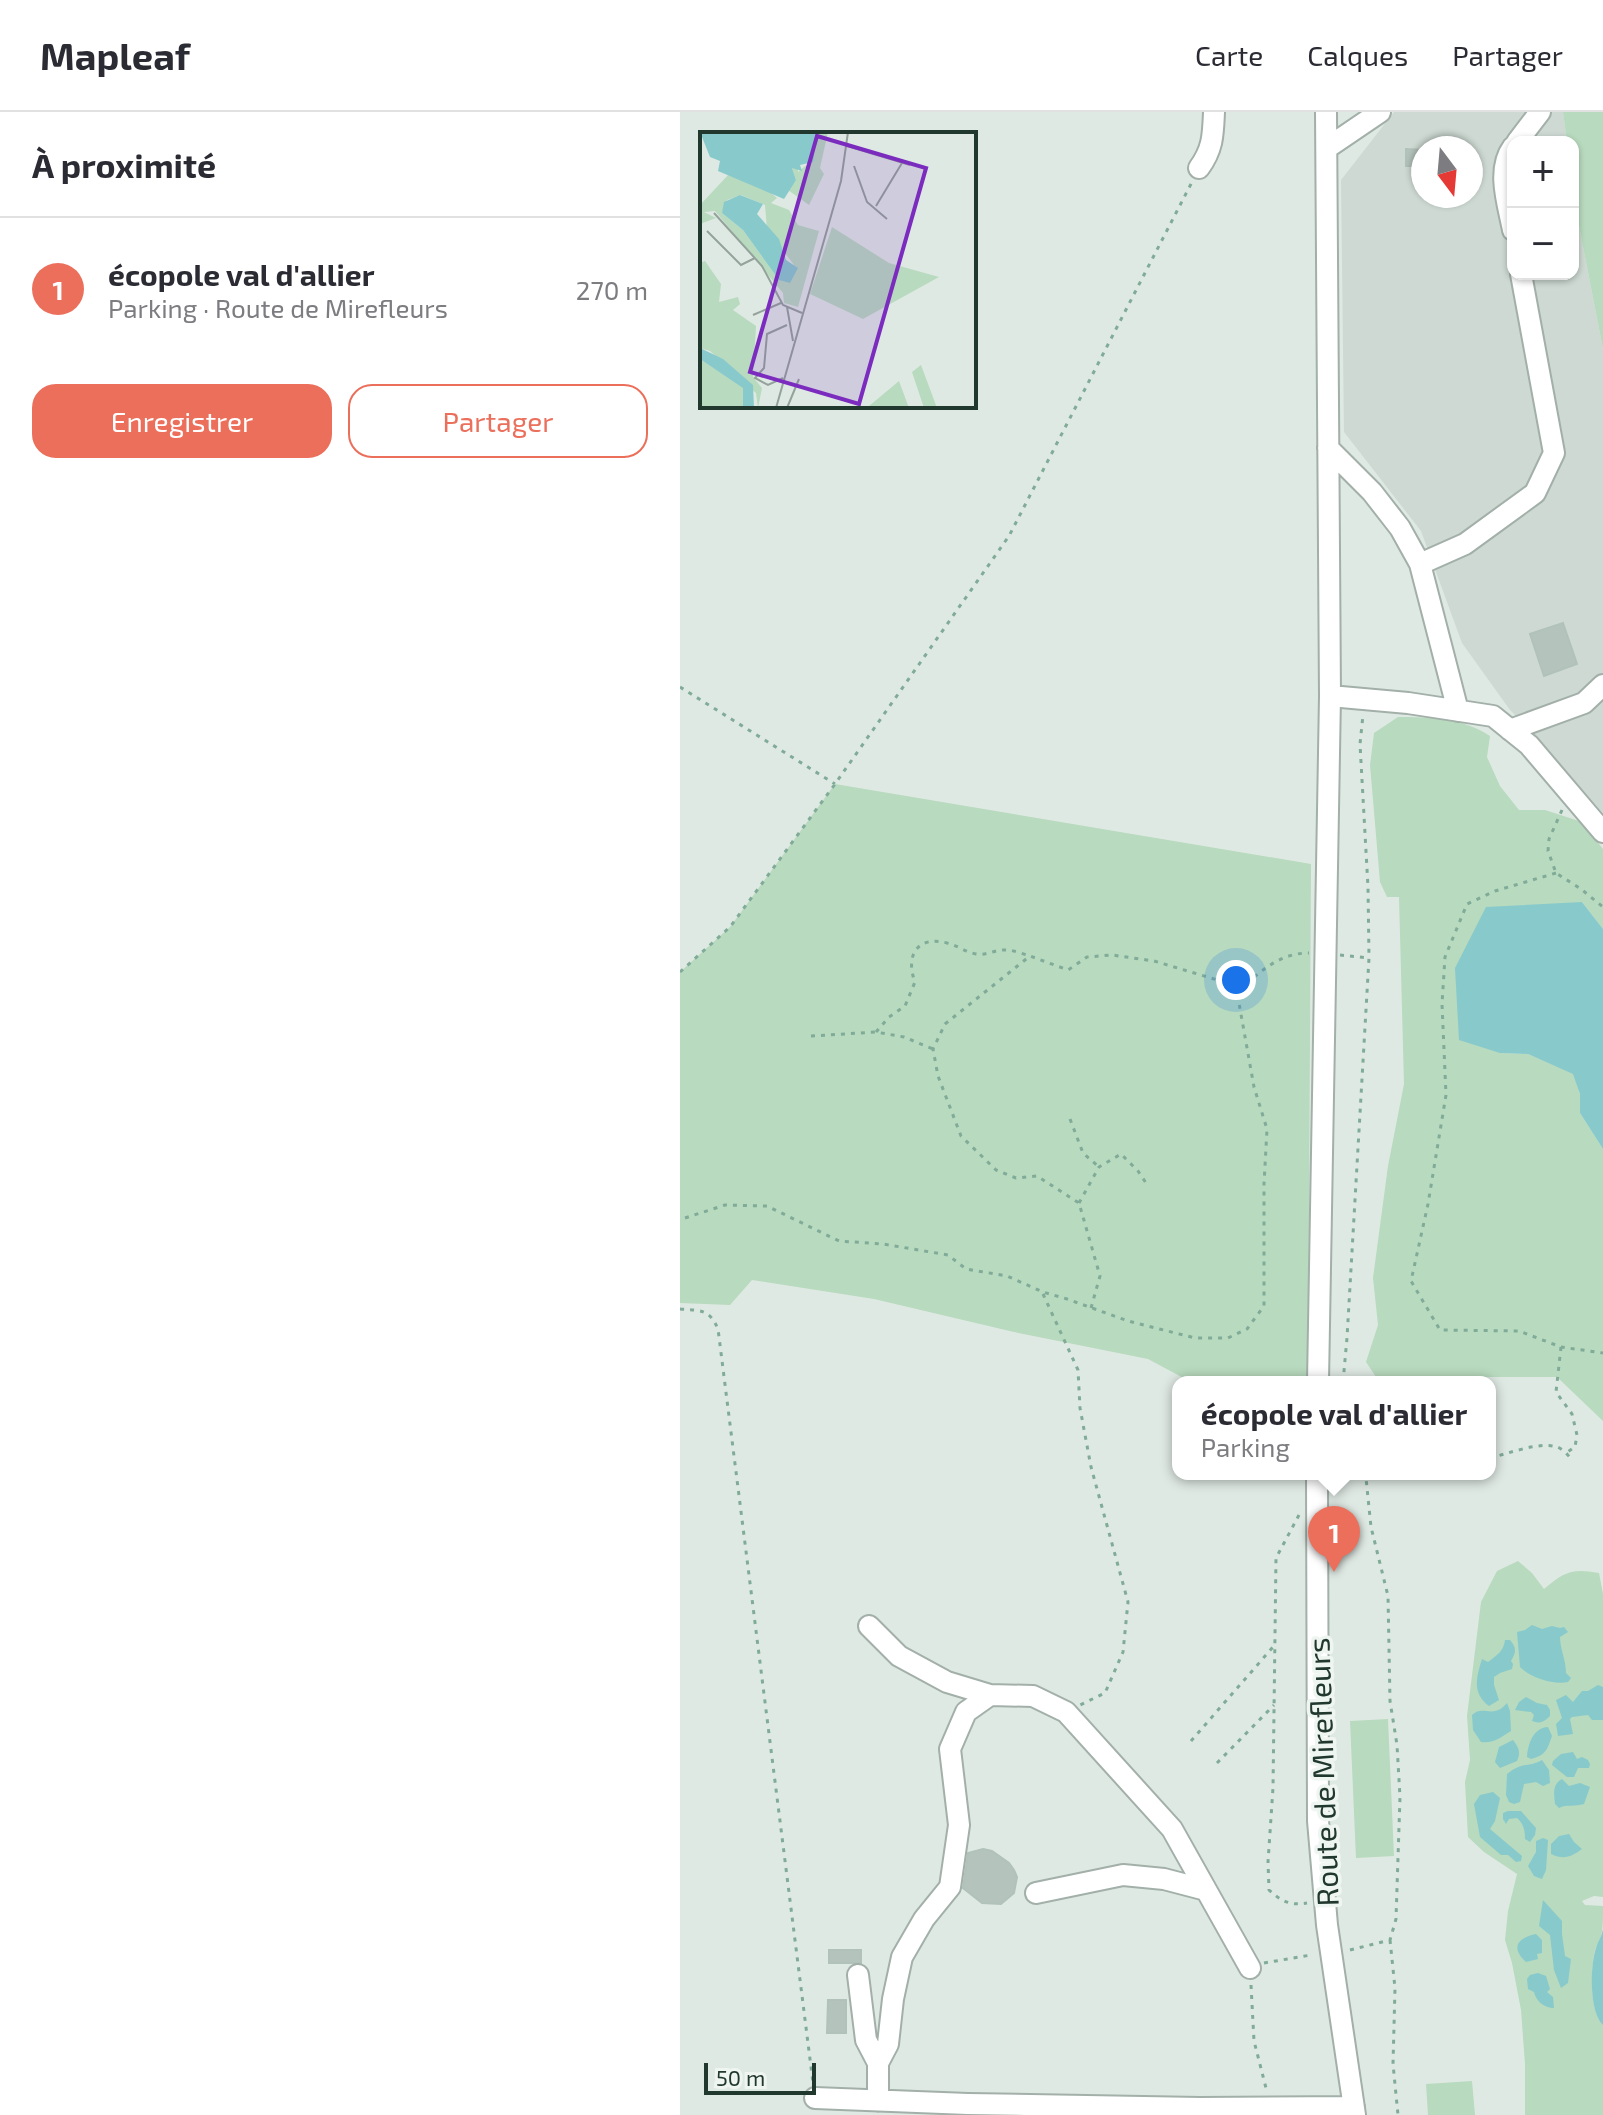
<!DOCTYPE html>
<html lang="fr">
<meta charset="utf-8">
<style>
body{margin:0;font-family:"Exo 2",sans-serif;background:#f2f2f3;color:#2b2b33}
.controls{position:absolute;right:24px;top:24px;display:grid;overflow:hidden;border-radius:16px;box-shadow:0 2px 6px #0004}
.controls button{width:72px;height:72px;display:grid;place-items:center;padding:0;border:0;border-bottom:2px solid #e1e1e2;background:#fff;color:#2b2b33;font:40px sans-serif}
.compass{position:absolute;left:731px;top:24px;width:72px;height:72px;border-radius:50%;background:#fff;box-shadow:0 2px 6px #0004;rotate:164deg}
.scale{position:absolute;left:24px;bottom:20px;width:112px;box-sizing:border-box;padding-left:8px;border:4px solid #21382f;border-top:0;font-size:22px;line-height:28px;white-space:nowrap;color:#21382f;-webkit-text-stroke:6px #eff6f2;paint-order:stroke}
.you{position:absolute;left:556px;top:868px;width:28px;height:28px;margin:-20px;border:6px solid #fff;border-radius:50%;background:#1a73e8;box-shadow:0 0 0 12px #1a73e833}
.badge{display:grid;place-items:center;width:52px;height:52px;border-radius:50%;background:#eb6f5b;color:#fff;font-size:26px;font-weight:700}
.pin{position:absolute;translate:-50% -66px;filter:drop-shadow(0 2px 4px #0008)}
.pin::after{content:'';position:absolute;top:42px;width:28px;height:24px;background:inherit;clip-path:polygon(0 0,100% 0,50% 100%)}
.popup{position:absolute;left:492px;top:1264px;width:324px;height:104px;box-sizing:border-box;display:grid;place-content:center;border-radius:16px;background:#fff;filter:drop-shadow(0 2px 6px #0005);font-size:26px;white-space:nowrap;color:#7c7c81}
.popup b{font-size:30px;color:#2b2b33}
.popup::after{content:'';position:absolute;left:50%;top:100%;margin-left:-16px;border:16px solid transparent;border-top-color:#fff}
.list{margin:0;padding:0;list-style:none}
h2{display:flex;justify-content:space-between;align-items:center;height:104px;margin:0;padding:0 32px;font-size:34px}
h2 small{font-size:26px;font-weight:400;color:#7c7c81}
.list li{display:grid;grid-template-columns:52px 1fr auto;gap:24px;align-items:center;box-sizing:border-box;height:144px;padding:0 32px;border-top:2px solid #e1e1e2}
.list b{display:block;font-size:30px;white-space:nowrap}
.list p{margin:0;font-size:26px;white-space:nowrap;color:#7c7c81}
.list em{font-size:26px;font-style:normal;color:#7c7c81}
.actions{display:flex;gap:16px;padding:24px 32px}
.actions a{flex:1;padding:18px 0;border:2px solid #eb6f5b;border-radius:24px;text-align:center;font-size:28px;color:#eb6f5b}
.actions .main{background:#eb6f5b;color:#fff}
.map{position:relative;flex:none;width:923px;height:2003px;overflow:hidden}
header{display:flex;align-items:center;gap:48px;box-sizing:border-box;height:112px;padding:0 40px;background:#fff;border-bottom:2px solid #e1e1e2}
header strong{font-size:38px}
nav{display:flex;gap:44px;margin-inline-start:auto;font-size:28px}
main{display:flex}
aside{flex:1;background:#fff}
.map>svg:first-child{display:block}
</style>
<header>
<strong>Mapleaf</strong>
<nav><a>Carte</a><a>Calques</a><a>Partager</a></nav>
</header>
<main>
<aside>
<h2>À proximité<small></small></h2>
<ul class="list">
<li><span class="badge">1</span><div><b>écopole val d'allier</b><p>Parking · Route de Mirefleurs</p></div><em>270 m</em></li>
</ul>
<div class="actions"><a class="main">Enregistrer</a><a>Partager</a></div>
</aside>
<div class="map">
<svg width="923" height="2003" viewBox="0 0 923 2003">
<rect width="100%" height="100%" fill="#dfe9e3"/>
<path fill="#cdd9d2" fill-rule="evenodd" d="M714 0H883L887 30H833V162H893V83L923 237V701L852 620 830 598 782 531 741 419 664 320 661 68ZM743 36H791V84H743Z"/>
<path fill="#b8dabe" d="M883 0H923V237L893 83V30H887Z
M718 605C750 605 783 606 810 624L807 645 820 674 839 698H865L902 710 923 737V817L902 790 820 941 848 942 894 962 900 982V1001L923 1037V1309L877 1265H696L686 1250 698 1213 693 1166 708 1054 724 972 719 785H707L700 770 690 653 694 621Z
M155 672 631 752 628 1270H511L468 1247 334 1220 194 1187 72 1168 50 1193 0 1191V860L50 815Z
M838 1449 852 1461 864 1477C884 1460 892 1456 919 1461L923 1482V1785L914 1784 902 1789 905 1793 923 1794C923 1802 923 1812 922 1820 921 1826 917 1832 915 1838 911 1856 909 1900 923 1913V2003H845V1952L841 1898 832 1851 825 1828 828 1799 837 1762 804 1740 788 1725 785 1670 790 1648 787 1604 801 1490 817 1459Z
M708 1607 714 1744 676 1746 670 1609Z
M792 1969 795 2003H748L746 1972Z"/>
<path fill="#88c9cc" d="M902 790 923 817V1037L900 1001V982L893 962 848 942 820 941 779 928 775 856 806 795Z
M852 1513 862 1517 872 1514 880 1516 884 1515 888 1520 880 1525C880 1537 886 1548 886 1561L891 1566 888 1570C873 1573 851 1566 840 1555L837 1520 845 1518Z
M825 1528H830C837 1536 836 1540 831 1549L833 1552 832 1557 820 1561 814 1565V1573L819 1588 809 1594C792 1581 796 1566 802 1547L808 1550C816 1544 824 1539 825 1528Z
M918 1573 923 1575V1608H912L908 1603 892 1605 890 1607 893 1622 878 1624 876 1612 882 1606 876 1588 886 1583 893 1590 902 1579H908Z
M846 1585 857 1591 867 1593 870 1598V1604C864 1610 860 1612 852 1609L854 1603 851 1600 835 1598 839 1590Z
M827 1591 830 1599 831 1619C821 1625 813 1632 801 1630L793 1618 792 1603C803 1592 813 1608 827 1591Z
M868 1615 872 1624C867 1638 866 1643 851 1647L847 1645C848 1632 853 1616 868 1615Z
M833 1628C839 1636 841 1640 837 1649L820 1656 815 1650 819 1635Z
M893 1640 897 1647 902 1645 908 1648 910 1652 909 1656H898L894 1665H887L872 1653 873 1649 881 1642Z
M862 1648 869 1658 870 1671 863 1674 856 1670 844 1672 840 1690 834 1692 829 1690 826 1683 827 1662C843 1649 848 1656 862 1648Z
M882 1667 889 1674 900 1671 910 1675 904 1692C895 1695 887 1692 879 1696L875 1692C874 1683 872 1672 882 1667Z
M813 1680 820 1686 815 1709 810 1717 842 1744 841 1749 836 1750 828 1743H821L800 1725 794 1692 800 1683Z
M828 1699H841L856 1716 855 1723 850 1730 845 1727C845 1719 844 1712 837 1706L829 1707 826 1712 823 1707V1701Z
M889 1722 894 1730 902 1737C891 1745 884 1748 871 1742V1732L879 1724Z
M863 1726 868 1728 866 1758 862 1767 854 1764 848 1754 856 1740V1729Z
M863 1788 882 1809V1822L885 1844 891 1847 888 1871 881 1876 874 1858 870 1823 859 1814Z
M923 1817V1913C909 1900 910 1854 916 1836 918 1829 922 1824 923 1817Z
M856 1822 862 1828V1841L857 1842 858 1847 846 1850C830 1835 838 1826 856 1822Z
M858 1861 866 1864 870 1877 867 1880 873 1885 874 1896C864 1896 856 1889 854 1880L848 1877 847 1867 850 1863Z"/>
<path fill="#b4c4bc" stroke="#b1c2ba" stroke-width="2" d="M726 37 743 38V54H726Z
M883 511 897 552 864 564 850 522Z
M303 1737 312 1739 329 1751 334 1758 337 1765 334 1781 321 1792 302 1791 283 1776 288 1741Z
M149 1838H181V1851H149Z
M148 1888H166V1921H147Z"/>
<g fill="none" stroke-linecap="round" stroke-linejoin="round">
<defs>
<path id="minor" d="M837 30 860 0
M833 35C816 58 828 92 833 118
M647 36 700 0
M519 56C533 37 533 23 534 0
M648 336 692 380 720 416 740 452 778 599
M740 452 785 432 855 381 874 341 841 162
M650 584 728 591 813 604 849 633 923 720
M830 618 904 591 923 573
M638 1270 650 584 646 0
M637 1362 638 1709 647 1813 675 2003
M189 1514 219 1544 267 1570 310 1583 353 1584 386 1600 492 1717 570 1856
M356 1781 443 1763 484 1767 526 1778
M178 1863 186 1928 198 1951
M135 1986 288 1992 520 1996 674 1995
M198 1989V1951L208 1932 213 1887 222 1845 244 1807 270 1775 279 1713 270 1637 286 1600 310 1583"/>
</defs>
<use href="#minor" stroke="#a2b0a9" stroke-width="24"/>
<path stroke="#80ab99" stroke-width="3" stroke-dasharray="4 6" stroke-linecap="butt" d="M0 575 155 672
M882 698 869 727 868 739 876 761 901 777 923 795
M876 761 815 779 787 792 765 845 762 892 766 983 748 1092 731 1169 760 1218 839 1219 881 1235 923 1241
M660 843 689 846
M0 860 50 815 155 672 329 424 512 70
M196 920 209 905 225 894 235 870C225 844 237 823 267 831 277 833 285 840 296 842 306 844 316 837 326 838 334 838 343 842 350 844
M131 924 196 920 224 925 253 937
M390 1007 403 1041 419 1055
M399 1091 419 1055 441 1042 458 1059 466 1071
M5 1106 45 1093 87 1094 159 1129 203 1132 268 1143 286 1157 327 1164 363 1180 387 1187 448 1209 515 1226H548L567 1217 584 1194V1072L587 1017 574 975 557 880C579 861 598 841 629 841
M363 1182 398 1258 400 1296 411 1355 448 1490 443 1540 425 1581 400 1593
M411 1196 420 1164 399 1091 357 1064 336 1066 316 1058 281 1024 258 964 253 937 265 912 350 844 388 858 407 845 432 843 474 849 541 869 557 880
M0 1197C20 1199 29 1196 38 1217L133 1971
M881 1235 876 1280 892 1302 897 1323 895 1335 886 1341
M663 1270 667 1226 689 846 688 775 680 632 683 603
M810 1346C827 1342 860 1329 877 1335 883 1337 888 1343 892 1348
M666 1362 686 1366 717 1362
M619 1403 596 1446 593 1676 588 1750 589 1778C601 1789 610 1794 627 1791
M511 1629 593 1535
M537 1651 594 1593
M710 1828 715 1876 713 1952 718 2003
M670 1838 710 1828 716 1807 720 1685 717 1633 710 1589 708 1484 691 1415 686 1366
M584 1851 631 1843
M571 1873 574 1929 587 1980"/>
<use href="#minor" stroke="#fff" stroke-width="20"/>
</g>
<g text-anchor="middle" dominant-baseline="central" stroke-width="7" stroke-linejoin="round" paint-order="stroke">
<g font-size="30" fill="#21382f" stroke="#eff6f2">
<text transform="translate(642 1660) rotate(-92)">Route de Mirefleurs</text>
</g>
</g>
<g transform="translate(20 20)">
<rect width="276" height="276" fill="#dfe9e3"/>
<path d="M117 0H128L120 36 124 42 109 73 88 58 96 48 92 36 98 35V40L110 30ZM30 41 65 56 77 66 71 71 89 78 98 93 119 99 98 175 84 171 83 161 15 79 4 80 16 86 0 92V73ZM41 63 65 73 67 97 94 133 79 148 43 98 22 81 27 68ZM132 95 189 131 239 145 163 187 110 162ZM5 129 21 152 19 170 38 165 40 172 33 178 56 194 53 245 62 256 58 276 56 261 10 219 0 216V131ZM0 227 43 255V276H0ZM221 233 237 276H224L212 240ZM199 249 209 276H170L169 274Z" fill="#b8dabe" fill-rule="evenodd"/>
<path d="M0 0H117V2L113 30 100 33 102 39 92 36 96 48 84 67 18 39 20 29 10 25ZM40 63 63 72 57 82 79 107 86 128 98 136 90 151 79 148 43 98 22 81 24 70ZM0 216 23 227 53 253 54 276H43V256L0 227Z" fill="#88c9cc"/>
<path fill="none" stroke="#93a29b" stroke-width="2" d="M147 14 210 33M276 16V56M154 34 167 70 187 87M176 74 202 31M14 81 62 134 83 173 102 181M7 99 41 133 55 126M87 175 93 209M53 183 81 171M83 246 68 253 55 246 64 236 67 202 87 193M76 276 141 49 148 0M87 276 99 247"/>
<path fill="#7b2cbf" fill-opacity="0.15" stroke="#7b2cbf" stroke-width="4" d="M117 4 226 36 159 272 50 240Z"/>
<rect width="276" height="276" fill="none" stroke="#21382f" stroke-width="4"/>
</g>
</svg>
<div class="controls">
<button>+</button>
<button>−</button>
</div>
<svg class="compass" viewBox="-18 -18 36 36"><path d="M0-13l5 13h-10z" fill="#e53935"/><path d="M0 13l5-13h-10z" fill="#7c7c81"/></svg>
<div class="scale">50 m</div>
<div class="you"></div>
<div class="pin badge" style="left:654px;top:1460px">1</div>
<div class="popup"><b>écopole val d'allier</b>Parking</div>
</div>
</main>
